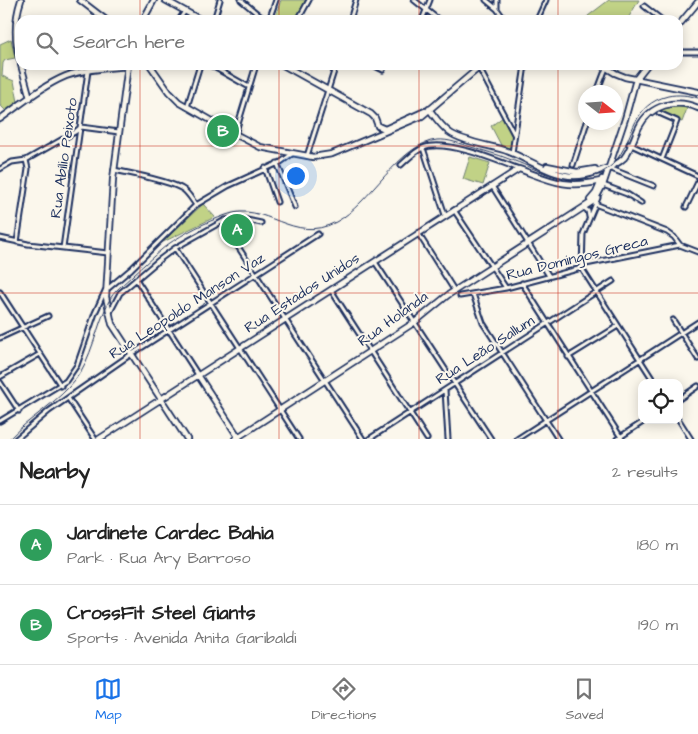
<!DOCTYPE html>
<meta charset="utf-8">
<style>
body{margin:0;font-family:"Architects Daughter",sans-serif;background:#f6f6f6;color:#222}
.controls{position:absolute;right:15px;bottom:15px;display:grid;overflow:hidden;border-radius:10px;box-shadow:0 2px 12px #0003}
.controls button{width:45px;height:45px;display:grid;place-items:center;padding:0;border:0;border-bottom:1px solid #e0e0e0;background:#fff;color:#222;font:25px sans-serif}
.compass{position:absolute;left:578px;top:85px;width:45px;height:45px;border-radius:50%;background:#fff;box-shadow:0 2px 12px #0003;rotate:107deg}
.you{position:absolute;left:295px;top:175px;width:18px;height:18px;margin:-12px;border:4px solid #fff;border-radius:50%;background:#1a73e8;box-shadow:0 0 0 8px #1a73e833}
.badge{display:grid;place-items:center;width:32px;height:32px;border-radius:50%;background:#1a73e8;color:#fff;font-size:16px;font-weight:700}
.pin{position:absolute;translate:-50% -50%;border:2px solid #fff;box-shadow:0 1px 5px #0006}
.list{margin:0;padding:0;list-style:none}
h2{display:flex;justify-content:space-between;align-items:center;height:65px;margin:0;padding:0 20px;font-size:21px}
h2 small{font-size:16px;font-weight:400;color:#767676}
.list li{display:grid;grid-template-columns:32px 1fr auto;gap:15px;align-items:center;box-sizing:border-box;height:80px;padding:0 20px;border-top:1px solid #e0e0e0}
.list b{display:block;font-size:19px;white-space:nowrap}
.list p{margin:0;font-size:16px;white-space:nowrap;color:#767676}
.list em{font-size:16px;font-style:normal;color:#767676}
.icon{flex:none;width:28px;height:28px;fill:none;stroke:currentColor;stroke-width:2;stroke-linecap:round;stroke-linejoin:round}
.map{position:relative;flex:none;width:698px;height:439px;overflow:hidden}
.search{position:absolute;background:#fff;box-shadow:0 2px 12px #0003;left:15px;right:15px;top:15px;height:55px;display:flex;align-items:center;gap:12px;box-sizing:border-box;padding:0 18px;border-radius:15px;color:#767676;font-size:19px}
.sheet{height:225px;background:#fff}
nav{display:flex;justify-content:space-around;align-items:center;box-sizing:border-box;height:70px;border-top:1px solid #e0e0e0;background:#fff;font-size:14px;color:#767676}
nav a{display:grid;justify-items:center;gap:2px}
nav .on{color:#1a73e8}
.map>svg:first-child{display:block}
</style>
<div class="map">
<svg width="698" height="439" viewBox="0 0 698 439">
<rect width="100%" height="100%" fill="#fbf7ec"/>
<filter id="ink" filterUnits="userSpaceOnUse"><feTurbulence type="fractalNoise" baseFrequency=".02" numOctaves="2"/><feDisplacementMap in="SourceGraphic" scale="10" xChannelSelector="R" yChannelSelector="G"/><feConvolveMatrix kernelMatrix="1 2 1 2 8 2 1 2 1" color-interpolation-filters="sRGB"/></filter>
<g filter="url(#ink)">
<path fill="#c1d286" stroke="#6e8072" d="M281 0H307L296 20H274Z
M609 0H639L627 20H587L588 16Z
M11 39 15 58 5 60 3 63 2 76 14 81 18 102 6 111 0 105V44Z
M672 105 688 106 682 122 656 111Z
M503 117 513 137 511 150 502 147 491 126Z
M470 157 490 163 483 185 463 179Z
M203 204 215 217 161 243Z"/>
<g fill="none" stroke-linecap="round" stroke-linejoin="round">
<defs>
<path id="street" d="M241 0 265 20
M414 0 439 20
M486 0 497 9
M497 0V9L505 20
M644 6 662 20
M179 20 185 11
M214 20 220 0
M269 20 276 0
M298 20 309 0
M350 20 356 0
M422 20 430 0
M537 20 546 0
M678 52H698
M210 65 249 87
M373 65 383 70
M479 68 514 134
M597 92 606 68
M187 107 200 65
M659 113 677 121 662 159
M235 134 256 65
M629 144 698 176
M423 148 445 215
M512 153 525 65
M307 156 336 65
M277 163 295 207
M401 165C408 159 415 151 423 148 445 139 496 160 519 169
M573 165 587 122
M265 168 277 202
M609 168 654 186
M0 169 12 162 26 160 75 132 81 127 119 132
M114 170C129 173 172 181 184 190 189 194 192 200 196 205
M603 185 627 194 641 203
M492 186 549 276
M598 198 583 234 582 269 655 383
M595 204 667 232 674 237 680 245
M686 207 698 182
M584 208 588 211 589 217
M454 210 506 288
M222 222 363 439
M418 233 454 290
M0 238 28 244 108 253
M17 242 28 169 26 160
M63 248 88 71
M175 248 299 439
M375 262 491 439
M136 279 198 375
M522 283 622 439
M331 290 427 439
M0 292 61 386
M473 294 483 323 558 439
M460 296 506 288 578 269 586 264 680 245 698 252
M110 312 120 293 159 260 175 248 225 220 242 219 261 223
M673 320 698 359
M0 338 48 316
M568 357 618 326
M0 377 40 354
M0 382 19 411
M445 390 448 439
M68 398 95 439
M679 399 698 386
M679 420 691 439
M0 421 66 381 77 365 95 313 105 291 131 269 196 205 228 186 281 162 292 154
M16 439 49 411 124 359 318 234
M369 439 613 281
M517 439 698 322
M617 439 646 420"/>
<path id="secondary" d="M80 0 106 20
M165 0 201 20
M143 20 154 0
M678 26 698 2
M20 60C14 39 14 21 21 0
M21 65 30 98
M128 65 113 179 106 297 112 324 187 439
M150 65 169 92 179 102 235 134 260 147 313 157 332 154 422 116 482 65
M283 65 371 114 375 118 378 126
M602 65 615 73 625 77 698 92
M429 109C435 117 441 126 449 132 460 141 492 146 507 151 528 159 552 176 574 176 588 176 614 168 624 158 631 149 634 137 639 127 650 105 676 98 698 108
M0 119C21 104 42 86 66 76 85 69 108 68 128 66
M378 126 385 129 425 111
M547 166 577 172 595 169
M590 200 596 193 602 179
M198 375 239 438
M99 439 519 169C552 181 565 189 601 181
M235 439 415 322 448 295 595 200 603 185 625 119 636 79 647 65"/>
</defs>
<use href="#street" stroke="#1b2f5e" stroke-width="7"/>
<use href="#secondary" stroke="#1b2f5e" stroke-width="8"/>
<use href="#street" stroke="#fbf7ec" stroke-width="3"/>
<use href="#secondary" stroke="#fbf7ec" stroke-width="4.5"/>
<path stroke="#1b2f5e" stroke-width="1" d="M9 439C29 418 57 403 75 380 92 358 96 328 108 303 113 291 125 283 134 274 145 264 156 254 167 245 184 233 206 222 226 215 265 200 293 245 336 222 370 204 400 143 437 140 449 139 460 144 471 147 484 151 497 154 509 159 534 167 562 186 589 178 601 174 611 168 618 158 635 134 632 105 668 96 678 94 688 95 698 98"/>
</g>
</g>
<path fill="none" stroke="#c8321e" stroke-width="1" stroke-opacity="0.55" d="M140 0V20M279 0V20M419 0V20M558 0V20M140 65V439M279 65V439M419 65V439M558 65V439M0 146H698M0 293H698"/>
<g text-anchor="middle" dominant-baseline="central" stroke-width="4" stroke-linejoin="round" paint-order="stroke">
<g font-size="15" fill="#1b2f5e" stroke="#fbf7ec">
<text transform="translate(64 158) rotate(-82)">Rua Abílio Peixoto</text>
<text transform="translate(577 258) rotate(-14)">Rua Domingos Greca</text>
<text transform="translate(302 293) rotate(-33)">Rua Estados Unidos</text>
<text transform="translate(187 306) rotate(-33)">Rua Leopoldo Manson Vaz</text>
<text transform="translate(393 319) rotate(-36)">Rua Holanda</text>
<text transform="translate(485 350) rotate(-33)">Rua Leão Sallum</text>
</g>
</g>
</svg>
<div class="controls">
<button><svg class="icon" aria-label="locate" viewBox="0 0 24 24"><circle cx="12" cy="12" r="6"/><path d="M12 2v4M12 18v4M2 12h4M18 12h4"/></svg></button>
</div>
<svg class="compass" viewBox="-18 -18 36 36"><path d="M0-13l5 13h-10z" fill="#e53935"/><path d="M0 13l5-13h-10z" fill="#767676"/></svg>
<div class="you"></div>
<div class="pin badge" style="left:237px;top:230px;background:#2e9e5b">A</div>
<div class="pin badge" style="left:223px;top:131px;background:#2e9e5b">B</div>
<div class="search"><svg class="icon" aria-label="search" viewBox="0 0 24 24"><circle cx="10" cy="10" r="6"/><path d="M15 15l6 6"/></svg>Search here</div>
</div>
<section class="sheet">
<h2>Nearby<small>2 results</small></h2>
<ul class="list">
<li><span class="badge" style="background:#2e9e5b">A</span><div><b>Jardinete Cardec Bahia</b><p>Park · Rua Ary Barroso</p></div><em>180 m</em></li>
<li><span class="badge" style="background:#2e9e5b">B</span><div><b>CrossFit Steel Giants</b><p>Sports · Avenida Anita Garibaldi</p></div><em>190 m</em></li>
</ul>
</section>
<nav>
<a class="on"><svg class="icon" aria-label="map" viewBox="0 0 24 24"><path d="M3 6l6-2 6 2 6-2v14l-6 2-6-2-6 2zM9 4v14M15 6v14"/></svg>Map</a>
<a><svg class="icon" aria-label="directions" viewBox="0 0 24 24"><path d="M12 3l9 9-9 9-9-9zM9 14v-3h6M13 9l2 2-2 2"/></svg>Directions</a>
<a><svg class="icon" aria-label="saved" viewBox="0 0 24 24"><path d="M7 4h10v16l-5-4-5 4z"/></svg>Saved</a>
</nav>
